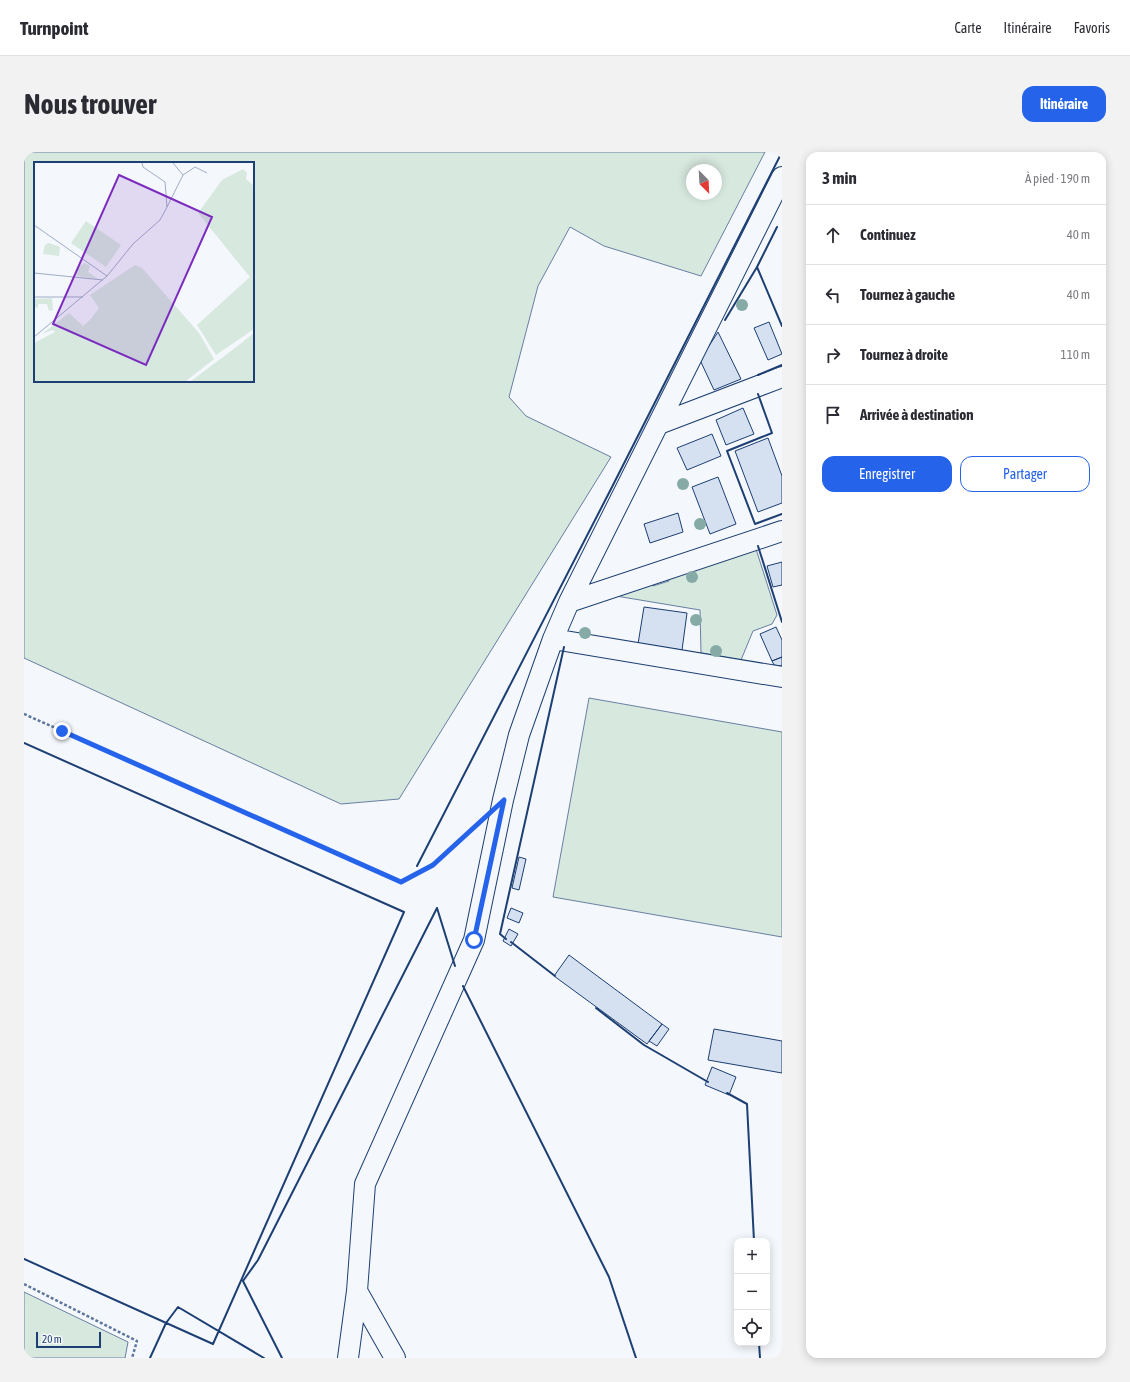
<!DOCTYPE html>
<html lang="fr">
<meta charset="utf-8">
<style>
body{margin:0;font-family:"Asap Condensed",sans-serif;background:#f2f2f3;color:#2b2b33}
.controls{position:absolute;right:12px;bottom:12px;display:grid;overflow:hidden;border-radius:8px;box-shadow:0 2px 10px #0003}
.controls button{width:36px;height:36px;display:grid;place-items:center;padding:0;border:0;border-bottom:1px solid #e1e1e2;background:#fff;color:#2b2b33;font:20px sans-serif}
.compass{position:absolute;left:662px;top:12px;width:36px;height:36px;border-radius:50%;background:#fff;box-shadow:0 2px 10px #0003;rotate:156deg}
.scale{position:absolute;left:12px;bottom:10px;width:65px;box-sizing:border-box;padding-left:4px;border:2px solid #1d3f73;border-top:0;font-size:11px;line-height:14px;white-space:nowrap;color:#1d3f73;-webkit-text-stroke:3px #f4f7fb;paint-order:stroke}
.stop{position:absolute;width:12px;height:12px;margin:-9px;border:3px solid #2563eb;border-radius:50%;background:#fff}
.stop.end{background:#2563eb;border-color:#fff;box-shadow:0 1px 4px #0008}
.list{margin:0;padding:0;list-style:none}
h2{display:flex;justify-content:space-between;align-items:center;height:52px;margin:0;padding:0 16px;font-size:17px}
h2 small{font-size:13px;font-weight:400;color:#7c7c81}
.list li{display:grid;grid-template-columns:26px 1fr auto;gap:12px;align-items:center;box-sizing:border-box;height:60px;padding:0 16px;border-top:1px solid #e1e1e2}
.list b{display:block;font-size:15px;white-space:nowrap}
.list em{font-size:13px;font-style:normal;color:#7c7c81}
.actions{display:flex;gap:8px;padding:12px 16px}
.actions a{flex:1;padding:9px 0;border:1px solid #2563eb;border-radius:12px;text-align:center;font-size:14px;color:#2563eb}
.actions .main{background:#2563eb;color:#fff}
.icon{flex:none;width:22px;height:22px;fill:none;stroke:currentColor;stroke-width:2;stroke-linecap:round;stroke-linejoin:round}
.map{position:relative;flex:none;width:758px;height:1206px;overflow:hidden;border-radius:12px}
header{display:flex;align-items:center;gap:24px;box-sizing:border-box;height:56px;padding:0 20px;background:#fff;border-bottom:1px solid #e1e1e2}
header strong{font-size:19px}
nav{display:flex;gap:22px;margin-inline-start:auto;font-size:14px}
.intro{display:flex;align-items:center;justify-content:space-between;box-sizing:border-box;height:96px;padding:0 24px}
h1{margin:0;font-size:28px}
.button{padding:10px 18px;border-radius:12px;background:#2563eb;color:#fff;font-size:14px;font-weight:700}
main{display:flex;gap:24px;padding:0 24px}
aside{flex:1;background:#fff;border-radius:12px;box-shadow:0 2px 10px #0003}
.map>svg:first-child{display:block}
</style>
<header>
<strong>Turnpoint</strong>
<nav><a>Carte</a><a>Itinéraire</a><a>Favoris</a></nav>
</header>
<div class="intro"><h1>Nous trouver</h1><a class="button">Itinéraire</a></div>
<main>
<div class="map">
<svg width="758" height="1206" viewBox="0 0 758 1206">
<rect width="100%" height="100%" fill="#f4f7fb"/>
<path fill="#d7e8df" stroke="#687fa3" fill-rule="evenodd" d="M0 0H741L677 124 580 94 546 75 514 134 485 245 502 264 587 305 375 647 317 652 0 506ZM11 11H229V229H11ZM668 18H692V42H668Z
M732 397 753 463 748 472 729 479 717 508 677 501 676 458 586 443 625 429 629 434 645 429V424Z
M565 546 758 580V785L529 745Z
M0 1140 104 1190 101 1206H0Z"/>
<path fill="#d5e0f0" stroke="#1d3f73" d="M745 170 758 202 744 208 730 176Z
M694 180 717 227 690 238 676 208Z
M719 256 730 282 702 293 692 268Z
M688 282 697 304 663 318 653 296Z
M744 286 758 324V351L734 360 711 299Z
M694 325 712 372 686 382 668 335Z
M654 361 659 380 626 391 620 372Z
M758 410V433L749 435 743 414Z
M620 455 663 461 658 498 614 492Z
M752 475 758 488V505L748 509 736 482Z
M758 505V514L750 513 748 509Z
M495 705 502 707 495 738 488 736Z
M487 756 499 761 495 771 483 766Z
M485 777 494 782 487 794 479 789Z
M545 803 638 872 623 892 530 824Z
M638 872 645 877 633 894 625 889Z
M690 877 758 889V921L684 908Z
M688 915 712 925 705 943 681 933Z"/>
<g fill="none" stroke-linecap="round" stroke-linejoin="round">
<defs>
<path id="street" d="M635 272 758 225
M545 450 758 379
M529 487 758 525
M324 1206 333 1139
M371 1206 333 1139 341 1032 450 788 479 648 495 583 529 487 545 450 758 25"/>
</defs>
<use href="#street" stroke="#1d3f73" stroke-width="22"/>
<path stroke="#5e769c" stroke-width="2.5" stroke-dasharray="3 2" stroke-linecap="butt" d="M0 562 377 730 409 713 451 674
M0 1132 113 1189 108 1206"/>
<use href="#street" stroke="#f4f7fb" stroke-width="20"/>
<path stroke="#1d3f73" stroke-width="2" d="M753 75 733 115 758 174
M701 168 733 115
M734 223 758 213
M734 242 748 281 703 299 731 372 758 362
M734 394 758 470
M0 591 380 760 189 1192 0 1107
M393 714 588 335 758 0
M413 756 431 814
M482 787 476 782 540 495
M487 790 531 824
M439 834 585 1125 612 1206
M572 856 620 893 684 930
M703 941 723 952 730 1089
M735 1191 736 1206
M126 1206 142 1171 154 1155 240 1206
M258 1206 219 1129 234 1108 413 756"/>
</g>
<g fill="#86aba6">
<circle cx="718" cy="153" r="6"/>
<circle cx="659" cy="332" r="6"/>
<circle cx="676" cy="372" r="6"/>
<circle cx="668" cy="425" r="6"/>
<circle cx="672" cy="468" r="6"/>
<circle cx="561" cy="481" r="6"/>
<circle cx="692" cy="499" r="6"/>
</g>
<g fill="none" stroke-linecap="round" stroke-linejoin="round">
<path stroke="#2563eb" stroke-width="5" d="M38 579 377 730 409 713 480 648 450 788"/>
</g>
<g transform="translate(10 10)">
<rect width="220" height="220" fill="#f4f7fb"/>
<path d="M209 7 213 11 212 17 220 24V167L182 193 163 163 216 115 164 51 188 18ZM52 59 87 83 72 105 37 81ZM15 81 26 85 25 94 9 92 11 83ZM51 101 56 104 54 110 64 117 43 114 44 105ZM101 103 108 106 165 171 180 197 152 219H0V181L21 170 19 168 8 172 35 151 49 164 56 158 65 146 56 133ZM18 136 19 148 15 149 13 142H4V146L0 145V137ZM220 171V219H157L201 186Z" fill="#d7e8df"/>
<path fill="none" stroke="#9eadc5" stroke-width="1" d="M149 13 161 5 173 11M133 45 149 13 139 1M0 63 73 114M0 111 69 118M0 135H49M0 175 73 114 99 82 126 58 133 45 131 20 109 5 108 1"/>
<path fill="#7b2cbf" fill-opacity="0.15" stroke="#7b2cbf" stroke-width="2" d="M85 13 178 55 112 203 19 162Z"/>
<rect width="220" height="220" fill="none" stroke="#1d3f73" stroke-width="2"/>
</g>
</svg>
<div class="controls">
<button>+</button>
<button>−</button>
<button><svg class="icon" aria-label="locate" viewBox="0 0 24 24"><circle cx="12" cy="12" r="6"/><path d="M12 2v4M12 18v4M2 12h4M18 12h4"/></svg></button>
</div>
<svg class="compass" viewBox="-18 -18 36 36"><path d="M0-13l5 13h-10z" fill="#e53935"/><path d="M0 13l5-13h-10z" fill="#7c7c81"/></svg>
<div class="scale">20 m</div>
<div class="stop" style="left:450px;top:788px"></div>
<div class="stop end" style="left:38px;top:579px"></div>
</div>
<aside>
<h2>3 min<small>À pied · 190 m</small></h2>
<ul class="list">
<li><svg class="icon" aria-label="ahead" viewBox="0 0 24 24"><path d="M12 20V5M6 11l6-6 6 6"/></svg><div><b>Continuez</b></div><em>40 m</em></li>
<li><svg class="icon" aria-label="left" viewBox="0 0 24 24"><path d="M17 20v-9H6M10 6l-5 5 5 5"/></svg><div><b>Tournez à gauche</b></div><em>40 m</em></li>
<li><svg class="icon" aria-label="right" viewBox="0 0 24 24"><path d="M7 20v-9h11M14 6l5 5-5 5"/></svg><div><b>Tournez à droite</b></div><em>110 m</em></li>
<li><svg class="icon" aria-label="arrive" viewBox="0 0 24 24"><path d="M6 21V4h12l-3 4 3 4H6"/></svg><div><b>Arrivée à destination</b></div></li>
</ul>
<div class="actions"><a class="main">Enregistrer</a><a>Partager</a></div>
</aside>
</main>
